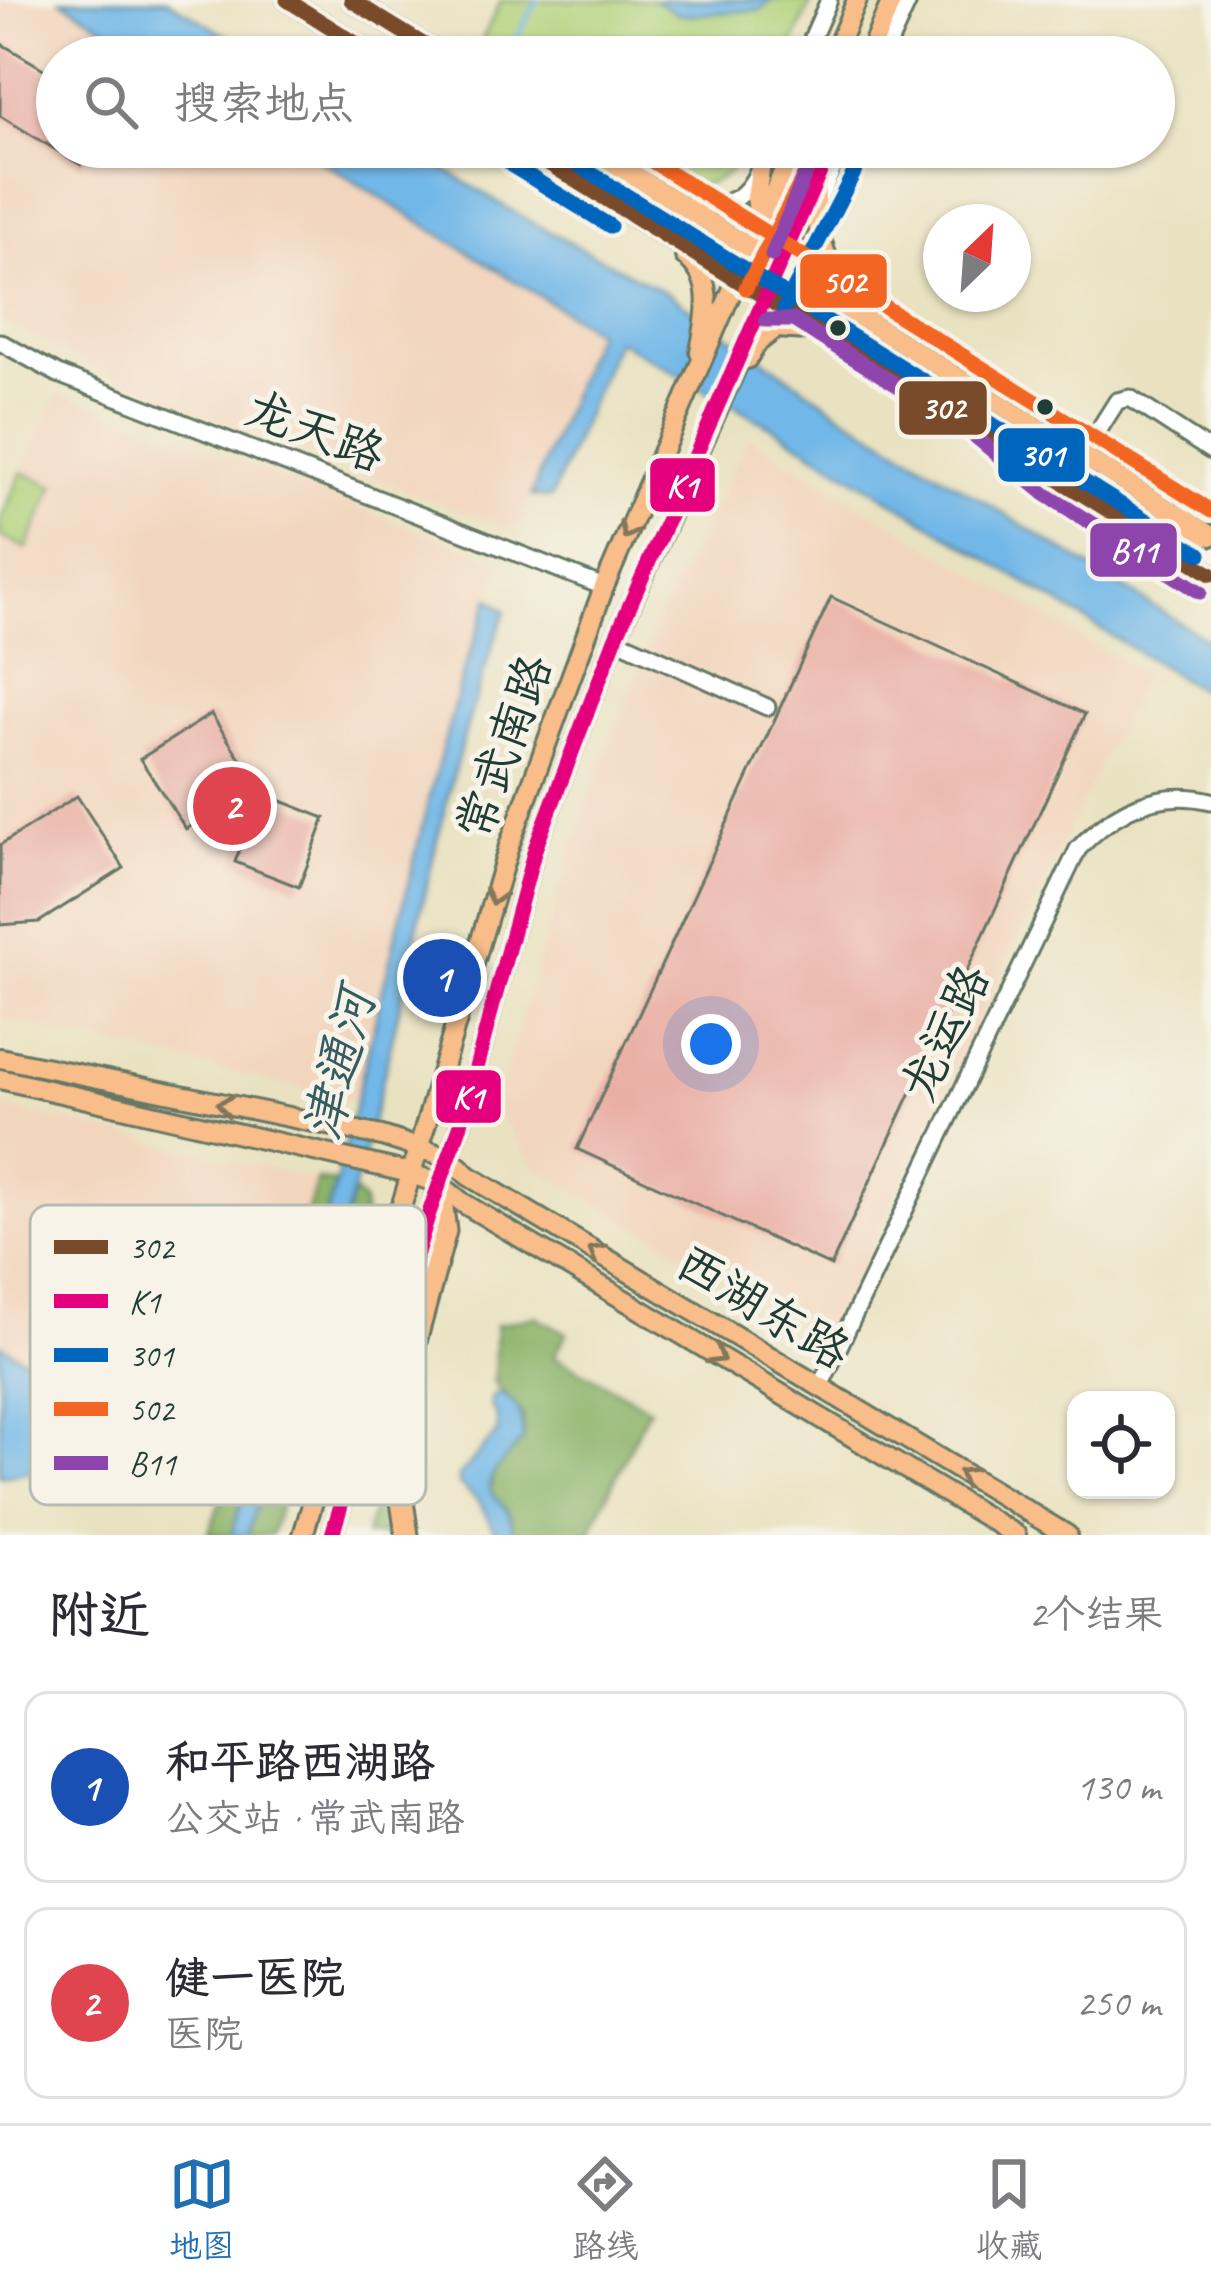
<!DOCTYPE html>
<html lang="zh">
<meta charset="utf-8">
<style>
body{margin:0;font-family:Caveat,"LXGW WenKai TC",sans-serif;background:#f2f2f3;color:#2b2b33}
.controls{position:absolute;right:36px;bottom:36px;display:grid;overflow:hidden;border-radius:24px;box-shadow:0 3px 9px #0004}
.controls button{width:108px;height:108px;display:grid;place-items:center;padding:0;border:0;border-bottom:3px solid #e1e1e2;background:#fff;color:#2b2b33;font:60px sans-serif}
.compass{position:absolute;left:923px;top:204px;width:108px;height:108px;border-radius:50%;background:#fff;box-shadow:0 3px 9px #0004;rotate:25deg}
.you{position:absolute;left:711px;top:1044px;width:42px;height:42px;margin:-30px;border:9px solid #fff;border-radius:50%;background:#1a73e8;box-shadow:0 0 0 18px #1a73e833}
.badge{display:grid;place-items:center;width:78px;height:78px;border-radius:50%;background:#1f6fb2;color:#fff;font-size:39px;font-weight:700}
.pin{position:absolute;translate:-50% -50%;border:6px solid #fff;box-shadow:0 3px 12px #0006}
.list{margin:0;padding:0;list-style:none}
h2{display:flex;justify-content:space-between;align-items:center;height:156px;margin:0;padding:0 48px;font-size:51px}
h2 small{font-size:39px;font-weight:400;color:#7c7c81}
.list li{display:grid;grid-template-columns:78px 1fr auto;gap:36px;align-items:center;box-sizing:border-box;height:192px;margin:0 24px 24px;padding:0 24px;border:3px solid #e1e1e2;border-radius:24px}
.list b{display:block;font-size:45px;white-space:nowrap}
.list p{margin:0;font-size:39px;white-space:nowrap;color:#7c7c81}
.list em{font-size:39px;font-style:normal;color:#7c7c81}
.icon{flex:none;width:66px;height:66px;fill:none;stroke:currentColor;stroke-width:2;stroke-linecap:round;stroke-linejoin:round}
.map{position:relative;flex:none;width:1211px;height:1535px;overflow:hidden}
.search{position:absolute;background:#fff;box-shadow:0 3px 9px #0004;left:36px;right:36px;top:36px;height:132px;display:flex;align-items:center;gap:30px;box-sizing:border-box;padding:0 42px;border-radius:66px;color:#7c7c81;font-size:45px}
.sheet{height:588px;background:#fff}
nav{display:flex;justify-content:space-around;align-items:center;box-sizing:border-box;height:168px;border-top:3px solid #e1e1e2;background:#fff;font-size:33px;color:#7c7c81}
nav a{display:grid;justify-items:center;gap:6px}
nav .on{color:#1f6fb2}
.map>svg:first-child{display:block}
</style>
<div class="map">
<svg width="1211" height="1535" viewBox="0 0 1211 1535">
<rect width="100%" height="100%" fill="#f7f3e8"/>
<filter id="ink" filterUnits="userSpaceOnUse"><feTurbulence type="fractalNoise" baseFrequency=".00833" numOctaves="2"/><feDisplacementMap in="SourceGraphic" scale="24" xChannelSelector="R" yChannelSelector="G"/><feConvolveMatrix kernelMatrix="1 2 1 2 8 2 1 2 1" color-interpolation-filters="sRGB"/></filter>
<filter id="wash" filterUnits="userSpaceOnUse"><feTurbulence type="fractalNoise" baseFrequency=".004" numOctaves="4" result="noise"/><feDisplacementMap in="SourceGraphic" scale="48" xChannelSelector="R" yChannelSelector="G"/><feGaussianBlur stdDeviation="2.7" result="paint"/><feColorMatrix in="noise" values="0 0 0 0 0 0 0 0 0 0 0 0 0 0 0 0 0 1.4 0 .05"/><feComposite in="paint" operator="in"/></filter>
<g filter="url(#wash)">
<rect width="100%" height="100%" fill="#e9e2c1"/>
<path fill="#f2d5bd" d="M0 0H61L153 57H57V147H299L597 331 516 532 209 416 93 367 0 321Z
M59 393 502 563 464 669 354 1101 0 1018V519Z
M749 438 1143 675 827 1337 535 1167 494 1106 586 807 657 622Z
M0 1107 317 1180 232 1469 161 1450 106 1378 62 1374 19 1358 0 1344Z"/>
<path fill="#afd179" stroke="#678756" stroke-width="3" d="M501 0H812L787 57H477L475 55Z
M622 147H745C713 215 668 174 622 147Z
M22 472 54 486 27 548 0 536V521Z"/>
<path fill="#8bb369" stroke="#55784e" stroke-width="3" d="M317 1180 336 1183 232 1535H208L232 1469Z
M353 1191 363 1202 364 1214 271 1535H247Z
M535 1316 567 1333 554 1356 649 1408 590 1531 595 1535H513L508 1513 490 1494 493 1470 523 1440 522 1414 494 1383 496 1325Z
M387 1463 399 1535H365Z"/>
<path fill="#71b7e8" stroke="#487a8e" stroke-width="3" d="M61 0H168L261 57H153Z
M654 0H773L760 10 680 15Z
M299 147H408L525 219 669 294 838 411 1211 642V697L774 428 617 340 551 498 531 496 596 331Z
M490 598 506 611C445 764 417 945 376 1106 339 1251 291 1392 247 1535H231L336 1183 430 794 464 670Z
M0 1344C33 1367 66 1375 106 1378L148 1436 140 1454 0 1476Z
M496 1393C520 1399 522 1418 523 1440 454 1510 512 1481 513 1535H497L479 1502 459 1484V1476L498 1432 497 1418 490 1403Z"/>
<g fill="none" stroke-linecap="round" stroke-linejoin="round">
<path stroke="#71b7e8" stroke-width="4.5" d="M505 57 538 0"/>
</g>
<g id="blocks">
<path fill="#e9aea4" d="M0 43 57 77V147H92L81 165 0 116Z
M831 597 1085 714 831 1266 577 1149Z
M211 714 257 784 186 829 140 759Z
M261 793 325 818 299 887 235 862Z
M77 796 124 868 39 922 0 925V845Z"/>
</g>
</g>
<g filter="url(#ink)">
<use href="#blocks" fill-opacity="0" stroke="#667765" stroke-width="3"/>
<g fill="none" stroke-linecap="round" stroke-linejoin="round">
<defs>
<path id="minor" d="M804 57 829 0
M883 57 909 0
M816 205 843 147
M685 206C737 207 751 198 767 147
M769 299H799L976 410 1028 453
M0 342 58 374 604 587
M1083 455 1117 401 1130 398 1211 451
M615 639 767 707
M820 1386 1078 849C1113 811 1158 788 1211 801"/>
<path id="major" d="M287 0 378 57
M351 0 444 57
M833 57 857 0
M868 57 892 0
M522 147 1211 574
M589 147 1211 536
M760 170 756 198 761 225
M816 189C814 233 828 274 859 305
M685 256C717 281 706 316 700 352
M747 359 757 343 776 328 807 330
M0 1058 382 1136 449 1158 469 1176 1067 1535
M0 1079 410 1173 439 1184 463 1203 1016 1535
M303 1535 509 846 604 587 794 147
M332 1535 428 1216 460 1127 535 849 615 639 782 265 831 147"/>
<path id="highway" d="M407 1535 399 1481 396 1412 445 1231 439 1184"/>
</defs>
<use href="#minor" stroke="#667765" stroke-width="21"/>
<use href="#major" stroke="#667765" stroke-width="24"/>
<use href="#highway" stroke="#667765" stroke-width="27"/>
<use href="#minor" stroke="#fff" stroke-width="15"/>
<use href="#major" stroke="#f8bd89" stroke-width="18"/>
<use href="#highway" stroke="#f8bd89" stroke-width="21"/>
<defs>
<path id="bus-1" d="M287 0 378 57
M351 0 444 57
M522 147 1211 574"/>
<path id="bus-2" d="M332 1535 428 1216 460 1127 535 849 615 639 831 147"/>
<path id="bus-3" d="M511 165 610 226
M578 165 1200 554
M784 308 862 157"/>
<path id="bus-4" d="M629 147 1211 511
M746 288 819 147"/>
<path id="bus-5" d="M772 255 813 155
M766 320H793L964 427 1045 494 1200 592"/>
</defs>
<use href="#bus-1" stroke="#f7f3e8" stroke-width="24"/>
<use href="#bus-2" stroke="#f7f3e8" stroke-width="24"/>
<use href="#bus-3" stroke="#f7f3e8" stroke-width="24"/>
<use href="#bus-4" stroke="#f7f3e8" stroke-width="24"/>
<use href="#bus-5" stroke="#f7f3e8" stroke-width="24"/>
<use href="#bus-1" stroke="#7a4b2a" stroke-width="15"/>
<use href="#bus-2" stroke="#e5007d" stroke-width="15"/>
<use href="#bus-3" stroke="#0065bd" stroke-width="15"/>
<use href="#bus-4" stroke="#f26522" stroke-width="15"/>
<use href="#bus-5" stroke="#8e44ad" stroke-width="15"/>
</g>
<defs><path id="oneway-chevron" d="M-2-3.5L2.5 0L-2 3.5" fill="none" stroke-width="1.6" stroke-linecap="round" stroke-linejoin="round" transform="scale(3)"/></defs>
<g stroke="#81775a">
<use href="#oneway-chevron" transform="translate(628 531) rotate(114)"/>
<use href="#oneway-chevron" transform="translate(494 897) rotate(106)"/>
<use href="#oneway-chevron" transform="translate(225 1105) rotate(-169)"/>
<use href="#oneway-chevron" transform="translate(596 1252) rotate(-149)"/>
<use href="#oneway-chevron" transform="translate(717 1356) rotate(31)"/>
<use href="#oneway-chevron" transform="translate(966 1475) rotate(-149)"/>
</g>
</g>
<g fill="#1f3d34" stroke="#f7f3e8" stroke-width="4.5">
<circle cx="838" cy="328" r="10"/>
<circle cx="1045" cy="407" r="10"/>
</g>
<g text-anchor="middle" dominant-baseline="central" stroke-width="10" stroke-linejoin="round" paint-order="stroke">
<g font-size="48" fill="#1f3d34" stroke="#f7f3e8">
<text transform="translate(315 431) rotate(21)">龙天路</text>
<text transform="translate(504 747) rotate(-70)">常武南路</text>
<text transform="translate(945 1033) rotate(-65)">龙运路</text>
<text transform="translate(763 1307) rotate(31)">西湖东路</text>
</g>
<g font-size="51" font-style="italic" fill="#345c61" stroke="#f7f3e8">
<text transform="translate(339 1064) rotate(-76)">津通河</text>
</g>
</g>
<rect x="30" y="1205" width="396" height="300" rx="18" fill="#f7f3e8" stroke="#b6bcb2" stroke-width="3"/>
<rect x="54" y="1240" width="54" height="14" fill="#7a4b2a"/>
<rect x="54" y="1294" width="54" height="14" fill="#e5007d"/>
<rect x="54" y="1348" width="54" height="14" fill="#0065bd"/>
<rect x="54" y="1402" width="54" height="14" fill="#f26522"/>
<rect x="54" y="1456" width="54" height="14" fill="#8e44ad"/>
<g font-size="33" fill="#1f3d34">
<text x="129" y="1259">302</text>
<text x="129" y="1313">K1</text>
<text x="129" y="1367">301</text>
<text x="129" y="1421">502</text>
<text x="129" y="1475">B11</text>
</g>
<g stroke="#f7f3e8" stroke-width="4.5">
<rect x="798" y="252" width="91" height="58" rx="12" fill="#f26522"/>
<rect x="897" y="379" width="92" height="58" rx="12" fill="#7a4b2a"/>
<rect x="996" y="426" width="91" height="58" rx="12" fill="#0065bd"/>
<rect x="648" y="456" width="69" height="58" rx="12" fill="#e5007d"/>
<rect x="1088" y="521" width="91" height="58" rx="12" fill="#8e44ad"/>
<rect x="434" y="1068" width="69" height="57" rx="12" fill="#e5007d"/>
</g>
<g font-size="33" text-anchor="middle" font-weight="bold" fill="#fff">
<text x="844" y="293">502</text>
<text x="943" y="419">302</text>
<text x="1042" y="466">301</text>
<text x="682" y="497">K1</text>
<text x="1134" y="562">B11</text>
<text x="468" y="1108">K1</text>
</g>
</svg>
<div class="controls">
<button><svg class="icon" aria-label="locate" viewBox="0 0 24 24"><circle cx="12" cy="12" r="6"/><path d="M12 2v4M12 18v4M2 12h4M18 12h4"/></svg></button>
</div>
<svg class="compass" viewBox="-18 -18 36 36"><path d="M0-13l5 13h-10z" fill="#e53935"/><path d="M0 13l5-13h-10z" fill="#7c7c81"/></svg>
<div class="you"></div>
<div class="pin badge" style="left:442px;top:978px;background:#1a4fb4">1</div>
<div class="pin badge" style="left:232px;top:806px;background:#e0444e">2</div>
<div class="search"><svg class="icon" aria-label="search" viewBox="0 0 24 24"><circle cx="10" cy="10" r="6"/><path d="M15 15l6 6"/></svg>搜索地点</div>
</div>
<section class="sheet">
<h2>附近<small>2个结果</small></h2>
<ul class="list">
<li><span class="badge" style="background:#1a4fb4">1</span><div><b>和平路西湖路</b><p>公交站 · 常武南路</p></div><em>130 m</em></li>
<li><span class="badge" style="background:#e0444e">2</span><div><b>健一医院</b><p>医院</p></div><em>250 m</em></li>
</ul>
</section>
<nav>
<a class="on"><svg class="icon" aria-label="map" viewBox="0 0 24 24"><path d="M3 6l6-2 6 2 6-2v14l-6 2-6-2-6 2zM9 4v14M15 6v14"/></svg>地图</a>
<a><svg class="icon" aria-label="directions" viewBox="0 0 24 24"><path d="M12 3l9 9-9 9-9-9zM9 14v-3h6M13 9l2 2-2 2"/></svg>路线</a>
<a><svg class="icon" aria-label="saved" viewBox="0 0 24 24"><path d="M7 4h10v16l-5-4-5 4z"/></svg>收藏</a>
</nav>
